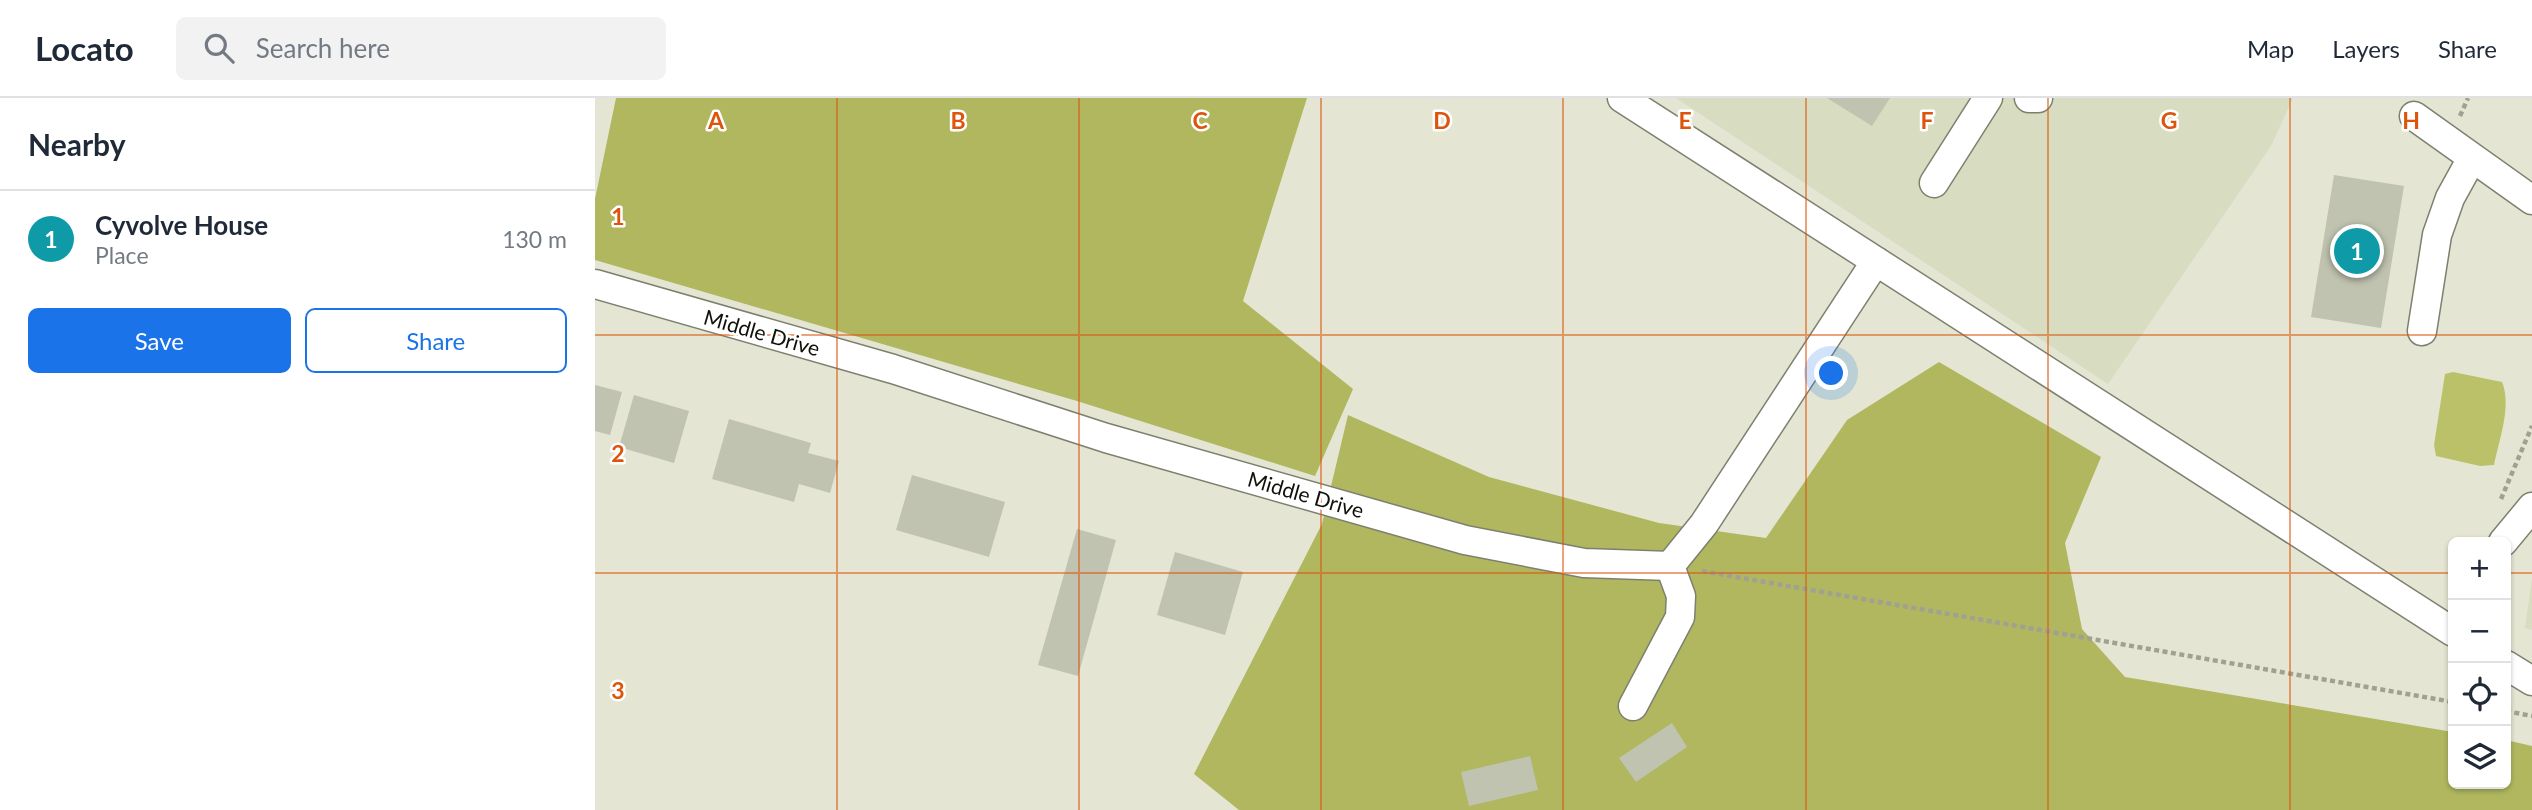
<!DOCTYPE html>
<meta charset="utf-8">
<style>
body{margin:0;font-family:Lato,sans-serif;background:#f2f2f3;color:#1f2937}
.controls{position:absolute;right:21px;bottom:21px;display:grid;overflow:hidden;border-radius:10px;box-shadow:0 2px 5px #0004}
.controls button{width:63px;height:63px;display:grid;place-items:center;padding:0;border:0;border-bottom:2px solid #e0e1e3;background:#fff;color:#1f2937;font:35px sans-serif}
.you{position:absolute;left:1237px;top:276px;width:24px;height:24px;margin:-18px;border:5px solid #fff;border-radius:50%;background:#1a73e8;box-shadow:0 0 0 10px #1a73e833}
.badge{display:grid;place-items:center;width:46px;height:46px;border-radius:50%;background:#1a73e8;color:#fff;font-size:23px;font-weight:700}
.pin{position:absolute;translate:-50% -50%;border:4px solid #fff;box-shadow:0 2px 7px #0006}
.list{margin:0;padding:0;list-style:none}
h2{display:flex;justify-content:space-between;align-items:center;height:91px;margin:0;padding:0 28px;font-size:30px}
h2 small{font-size:23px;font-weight:400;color:#747a83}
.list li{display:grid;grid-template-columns:46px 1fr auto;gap:21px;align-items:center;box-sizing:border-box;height:98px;padding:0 28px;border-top:2px solid #e0e1e3}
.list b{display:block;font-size:26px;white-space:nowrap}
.list p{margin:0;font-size:23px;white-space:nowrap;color:#747a83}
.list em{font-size:23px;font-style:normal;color:#747a83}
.actions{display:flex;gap:14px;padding:21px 28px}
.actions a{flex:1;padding:16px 0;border:2px solid #1a73e8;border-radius:10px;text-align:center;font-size:24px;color:#1a73e8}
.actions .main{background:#1a73e8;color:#fff}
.icon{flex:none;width:38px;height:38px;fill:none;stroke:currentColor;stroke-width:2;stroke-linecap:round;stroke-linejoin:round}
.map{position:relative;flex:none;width:1937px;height:712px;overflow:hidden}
header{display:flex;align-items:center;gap:42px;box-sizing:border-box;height:98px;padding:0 35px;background:#fff;border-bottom:2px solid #e0e1e3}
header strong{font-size:33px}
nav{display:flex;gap:38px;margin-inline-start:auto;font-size:24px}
.search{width:490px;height:63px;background:#f2f2f3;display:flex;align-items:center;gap:18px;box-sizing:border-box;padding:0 24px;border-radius:10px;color:#747a83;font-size:26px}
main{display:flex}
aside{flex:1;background:#fff}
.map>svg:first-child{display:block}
</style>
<header>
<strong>Locato</strong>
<div class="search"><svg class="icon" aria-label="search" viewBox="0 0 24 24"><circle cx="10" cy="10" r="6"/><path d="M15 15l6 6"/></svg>Search here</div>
<nav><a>Map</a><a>Layers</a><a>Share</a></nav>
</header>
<main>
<aside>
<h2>Nearby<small></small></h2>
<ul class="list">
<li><span class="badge" style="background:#0f9aa8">1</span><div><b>Cyvolve House</b><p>Place</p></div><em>130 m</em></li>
</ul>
<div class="actions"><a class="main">Save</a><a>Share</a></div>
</aside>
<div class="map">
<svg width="1937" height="712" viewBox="0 0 1937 712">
<rect width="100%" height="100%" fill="#e4e6d3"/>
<path fill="#d8dcc1" d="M1081 0H1698L1676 48 1513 286Z
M1937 481V532L1930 530Z"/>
<path fill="#b0b75f" d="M21 0H712L648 203 758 291 720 378 482 303 0 162V101Z
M1344 264 1506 359 1470 445 1487 531 1530 579 1858 634V686H1911V642L1937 648V712H644L599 676 727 426 753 317 894 379 1064 425 1171 440 1252 322Z"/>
<path fill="#bac169" d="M1858 274 1907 284C1917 308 1904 342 1899 367L1885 368 1841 358 1839 347 1850 276Z"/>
<path fill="#c0c3b0" d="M1232 0H1295L1277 28Z
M1739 77 1809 88 1786 230 1716 219Z
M0 287 27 294 15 337 0 333Z
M39 297 94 313 79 365 24 349Z
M134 321 216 345 213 355 244 363 235 395 204 386 199 404 117 381Z
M317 377 410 404 394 459 301 432Z
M482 431 521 442 483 578 443 567Z
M580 454 648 474 630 537 562 517Z
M1077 625 1092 649 1041 684 1024 660Z
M935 658 943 692 874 708 866 674Z"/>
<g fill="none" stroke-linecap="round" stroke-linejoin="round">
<defs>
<path id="minor" d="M1027 0 1858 534
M1434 0H1443
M1819 18 1937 102
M1339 85 1393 0
M0 186 298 271 511 340 870 442 989 465 1075 468 1109 426 1281 163
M1827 233 1842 137 1855 100 1877 60
M1908 444 1937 409
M1911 567 1937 583
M1038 608 1085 519 1086 498 1075 468"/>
</defs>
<use href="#minor" stroke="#7e806f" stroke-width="31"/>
<path stroke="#a0a192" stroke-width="4.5" stroke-dasharray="5 3.5" stroke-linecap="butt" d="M1865 18 1873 0
M1906 401 1937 328
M1107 473 1858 604
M1911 613 1937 618"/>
<use href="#minor" stroke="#fff" stroke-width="28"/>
</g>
<path fill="none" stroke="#dd550c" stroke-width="2" stroke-opacity="0.55" d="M242 0V712M484 0V712M726 0V712M968 0V712M1211 0V712M1453 0V712M1695 0V712M0 237H1937M0 475H1858M1911 475H1937"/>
<g text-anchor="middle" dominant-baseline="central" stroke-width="5" stroke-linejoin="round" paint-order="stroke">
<g font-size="21" fill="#11110b" stroke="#fff">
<text transform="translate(167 234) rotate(16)">Middle Drive</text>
<text transform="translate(711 396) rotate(16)">Middle Drive</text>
</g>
</g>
<g font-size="23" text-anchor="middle" font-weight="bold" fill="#dd550c" stroke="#fff" stroke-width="5" stroke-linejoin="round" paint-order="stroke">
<text x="121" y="31">A</text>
<text x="363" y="31">B</text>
<text x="605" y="31">C</text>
<text x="847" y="31">D</text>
<text x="1090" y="31">E</text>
<text x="1332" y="31">F</text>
<text x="1574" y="31">G</text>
<text x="1816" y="31">H</text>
<text x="23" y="127">1</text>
<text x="23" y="364">2</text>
<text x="23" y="601">3</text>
</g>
</svg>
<div class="controls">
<button>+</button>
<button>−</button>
<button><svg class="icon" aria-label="locate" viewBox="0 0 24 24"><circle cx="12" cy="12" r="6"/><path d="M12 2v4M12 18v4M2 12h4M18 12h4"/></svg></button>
<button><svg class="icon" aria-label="layers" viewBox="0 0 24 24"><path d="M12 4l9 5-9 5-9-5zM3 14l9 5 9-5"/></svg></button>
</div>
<div class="you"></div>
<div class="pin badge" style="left:1762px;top:153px;background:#0f9aa8">1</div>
</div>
</main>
